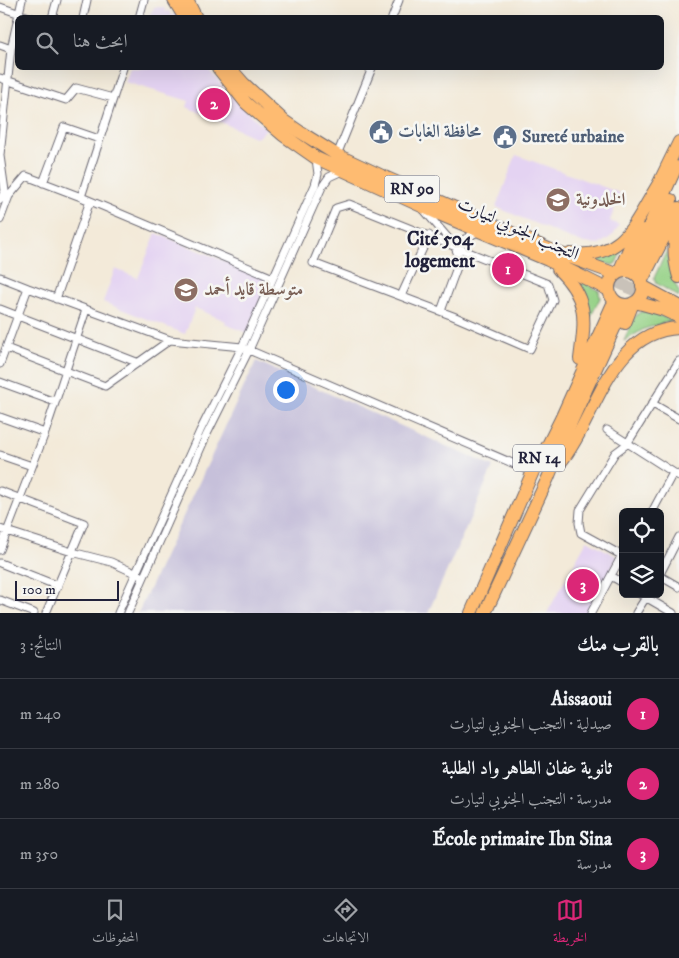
<!DOCTYPE html>
<html lang="ar">
<meta charset="utf-8">
<style>
body{margin:0;font-family:"IM FELL DW Pica",Amiri,serif;background:#20242c;color:#f1f3f6;direction:rtl}
.controls{position:absolute;right:15px;bottom:15px;display:grid;overflow:hidden;border-radius:8px;box-shadow:0 5px 20px #0002}
.controls button{width:45px;height:45px;display:grid;place-items:center;padding:0;border:0;border-bottom:1px solid #363941;background:#171b24;color:#f1f3f6;font:25px sans-serif}
.scale{position:absolute;left:15px;bottom:12px;width:104px;box-sizing:border-box;padding-left:5px;border:2px solid #22223b;border-top:0;font-size:14px;line-height:18px;white-space:nowrap;color:#22223b;-webkit-text-stroke:4px #f6f6f2;paint-order:stroke}
.you{position:absolute;left:285px;top:389px;width:18px;height:18px;margin:-12px;border:4px solid #fff;border-radius:50%;background:#1a73e8;box-shadow:0 0 0 8px #1a73e833}
.badge{display:grid;place-items:center;width:32px;height:32px;border-radius:50%;background:#db2777;color:#fff;font-size:16px;font-weight:700}
.pin{position:absolute;translate:-50% -50%;border:2px solid #fff;box-shadow:0 1px 5px #0006}
.list{margin:0;padding:0;list-style:none}
h2{display:flex;justify-content:space-between;align-items:center;height:65px;margin:0;padding:0 20px;font-size:21px}
h2 small{font-size:16px;font-weight:400;color:#9ea1a6}
.list li{display:grid;grid-template-columns:32px 1fr auto;gap:15px;align-items:center;box-sizing:border-box;height:70px;padding:0 20px;border-top:1px solid #363941}
.list b{display:block;font-size:19px;white-space:nowrap}
.list p{margin:0;font-size:16px;white-space:nowrap;color:#9ea1a6}
.list em{font-size:16px;font-style:normal;color:#9ea1a6}
.icon{flex:none;width:28px;height:28px;fill:none;stroke:currentColor;stroke-width:2;stroke-linecap:round;stroke-linejoin:round}
.map{position:relative;flex:none;width:679px;height:613px;overflow:hidden;direction:ltr}
.search{position:absolute;background:#171b24;box-shadow:0 5px 20px #0002;left:15px;right:15px;top:15px;height:55px;display:flex;align-items:center;gap:12px;box-sizing:border-box;padding:0 18px;border-radius:8px;color:#9ea1a6;font-size:19px}
.sheet{height:275px;background:#171b24}
nav{display:flex;justify-content:space-around;align-items:center;box-sizing:border-box;height:70px;border-top:1px solid #363941;background:#171b24;font-size:14px;color:#9ea1a6}
nav a{display:grid;justify-items:center;gap:2px}
nav .on{color:#db2777}
.map>svg:first-child{display:block}
</style>
<div class="map">
<svg width="679" height="613" viewBox="0 0 679 613">
<rect width="100%" height="100%" fill="#f6f6f2"/>
<filter id="ink" filterUnits="userSpaceOnUse"><feTurbulence type="fractalNoise" baseFrequency=".02" numOctaves="2"/><feDisplacementMap in="SourceGraphic" scale="10" xChannelSelector="R" yChannelSelector="G"/><feConvolveMatrix kernelMatrix="1 2 1 2 8 2 1 2 1" color-interpolation-filters="sRGB"/></filter>
<filter id="wash" filterUnits="userSpaceOnUse"><feTurbulence type="fractalNoise" baseFrequency=".0096" numOctaves="4" result="noise"/><feDisplacementMap in="SourceGraphic" scale="20" xChannelSelector="R" yChannelSelector="G"/><feGaussianBlur stdDeviation="1.12" result="paint"/><feColorMatrix in="noise" values="0 0 0 0 0 0 0 0 0 0 0 0 0 0 0 0 0 1.4 0 .05"/><feComposite in="paint" operator="in"/></filter>
<g filter="url(#wash)">
<rect width="100%" height="100%" fill="#f3ead9"/>
<path fill="#e4d3f2" d="M159 7 164 8 166 12 169 11 171 16 178 12 180 17 147 18 154 8Z
M130 68H207L233 97 266 129 257 138 187 107 189 101 125 82Z
M516 155 620 193 610 221 619 225 613 235 599 245 579 242 496 207Z
M156 233 269 279 247 333 225 324 226 321 195 308 185 334 103 302 115 269 138 278Z
M587 540 618 557 587 613H547Z"/>
<path fill="#c6c0da" d="M256 361 493 467 428 613H138Z"/>
<path fill="#96d287" stroke="#5c7a61" d="M624 246 616 263 613 265 593 260 607 257Z
M667 250 672 277 679 292V297L656 283 654 278Z
M573 276 599 291 600 298 588 322Z
M644 311 673 320 644 329 624 341C629 331 632 313 644 311Z"/>
</g>
<g filter="url(#ink)">
<g fill="none" stroke-linecap="round" stroke-linejoin="round">
<path stroke="#c9c2b9" stroke-width="12" stroke-dasharray="12 6" stroke-linecap="butt" d="M612 306 633 262
M622 311 641 266"/>
<defs>
<path id="minor" d="M0 7 32 18
M52 18 57 0
M83 18 87 0
M139 18 144 0
M392 18 399 0
M0 45 11 49
M0 78 66 100 76 88 113 98
M0 155 11 49 22 0
M337 155 372 68
M0 156 5 191 0 200
M43 183 64 127 99 139
M81 197 273 278
M349 204 548 284 553 300 530 349 453 316 313 263 336 208Z
M424 210 454 245 460 259 441 311
M0 220 9 196 26 176 81 197 123 68
M454 245 479 231
M0 277 28 288 170 340 242 347 533 472
M401 296 429 235
M56 299 90 201
M0 309 139 363
M6 348 105 386 170 340
M0 364 28 288
M0 382 55 402
M653 404 679 419
M0 417 45 433
M607 430 679 476
M0 455 32 466
M0 491 84 523 46 613
M652 512 673 473
M0 529 72 552 111 562 139 575
M0 550 45 433 86 310
M623 556 581 533 579 523 580 510 615 453 627 444 679 361
M0 563 58 586
M660 574 679 537
M611 576 623 583
M660 576 679 587
M640 594 673 613
M0 600 34 613
M118 613 200 431 242 347 315 185 318 174 316 159
M128 613 207 434 249 350 322 187 329 177 342 171
M591 613 622 555
M636 613 648 594"/>
<path id="trunk" d="M174 0 185 18
M187 0 196 18
M218 68 246 103 283 135 316 158 439 214 548 260 609 290
M230 68 244 84 284 121 300 132 337 155 380 175 553 251 616 274
M657 187 679 142
M679 219C673 240 673 257 679 277
M570 254C627 259 635 220 661 180
M633 262 676 167
M641 266 671 200
M558 269C589 299 585 319 580 359
M609 288a17 17 0 1 1 34 0a17 17 0 1 1-34 0Z
M619 272 638 228
M641 282 679 208
M642 286 679 306
M635 302 664 310 679 317
M625 323 633 303
M559 464C597 419 608 331 679 328
M471 613 538 460 547 447 561 419 612 306
M485 613 548 478 567 431 622 311"/>
</defs>
<use href="#minor" stroke="#6b6872" stroke-width="9"/>
<use href="#trunk" stroke="#6b6872" stroke-width="14"/>
<use href="#minor" stroke="#fff" stroke-width="7"/>
<use href="#trunk" stroke="#febb71" stroke-width="12"/>
</g>
</g>
<defs>
<symbol id="civic-disc" viewBox="-11 -11 22 22"><circle r="9.5" fill="#5c6f8a" stroke="#f6f6f2"/><path d="M-.6-6.5H3V-4.5H.6V-3L4-1V1h2V6H-6V1h2V-1L-.6-3ZM-1.2 2.5V6h2.4V2.5Z" fill="#fff"/></symbol>
<symbol id="university-disc" viewBox="-11 -11 22 22"><circle r="9.5" fill="#8d6e63" stroke="#f6f6f2"/><path d="M0-5L7-2L0 1L-7-2ZM-4 1L0 2.5L4 1V4Q0 6-4 4Z" fill="#fff"/></symbol>
<symbol id="school-disc" viewBox="-11 -11 22 22"><circle r="9.5" fill="#8d6e63" stroke="#f6f6f2"/><path d="M0-5L7-2L0 1L-7-2ZM-4 1L0 2.5L4 1V4Q0 6-4 4Z" fill="#fff"/></symbol>
</defs>
<g fill-rule="evenodd">
<use href="#civic-disc" x="367" y="118" width="28" height="28"/>
<use href="#civic-disc" x="491" y="123" width="28" height="28"/>
<use href="#university-disc" x="544" y="186" width="28" height="28"/>
<use href="#school-disc" x="172" y="276" width="28" height="28"/>
</g>
<g text-anchor="middle" dominant-baseline="central" stroke-width="5" stroke-linejoin="round" paint-order="stroke">
<g fill="#f6f6f2" stroke="#626272" stroke-width="1">
<rect x="384.5" y="175.5" width="55" height="27" rx="4"/>
<rect x="513" y="444.5" width="52" height="27" rx="4"/>
</g>
<g font-size="16" font-weight="bold" fill="#22223b">
<text x="412" y="189">RN 90</text>
<text x="539" y="458">RN 14</text>
</g>
<g font-size="18" font-weight="bold" fill="#4e5e75" stroke="#f6f6f2" text-anchor="start">
<text x="398" y="132">محافظة الغابات</text>
<text x="522" y="137">Sureté urbaine</text>
</g>
<g font-size="18" font-weight="bold" fill="#785e54" stroke="#f6f6f2" text-anchor="start">
<text x="576" y="200">الخلدونية</text>
<text x="204" y="290">متوسطة قايد أحمد</text>
</g>
<g font-size="18" fill="#22223b" stroke="#f6f6f2">
<text transform="translate(518 229) rotate(24)">التجنب الجنوبي لتيارت</text>
</g>
<g font-size="19" font-weight="bold" fill="#22223b" stroke="#f6f6f2">
<text x="440" y="239">Cité 504<tspan x="440" dy="22">logement</tspan></text>
</g>
</g>
</svg>
<div class="controls">
<button><svg class="icon" aria-label="locate" viewBox="0 0 24 24"><circle cx="12" cy="12" r="6"/><path d="M12 2v4M12 18v4M2 12h4M18 12h4"/></svg></button>
<button><svg class="icon" aria-label="layers" viewBox="0 0 24 24"><path d="M12 4l9 5-9 5-9-5zM3 14l9 5 9-5"/></svg></button>
</div>
<div class="scale">100 m</div>
<div class="you"></div>
<div class="pin badge" style="left:508px;top:269px">1</div>
<div class="pin badge" style="left:214px;top:104px">2</div>
<div class="pin badge" style="left:583px;top:585px">3</div>
<div class="search"><svg class="icon" aria-label="search" viewBox="0 0 24 24"><circle cx="10" cy="10" r="6"/><path d="M15 15l6 6"/></svg>ابحث هنا</div>
</div>
<section class="sheet">
<h2>بالقرب منك<small>النتائج: 3</small></h2>
<ul class="list">
<li><span class="badge">1</span><div><b>Aissaoui</b><p>صيدلية · التجنب الجنوبي لتيارت</p></div><em>240 m</em></li>
<li><span class="badge">2</span><div><b>ثانوية عفان الطاهر واد الطلبة</b><p>مدرسة · التجنب الجنوبي لتيارت</p></div><em>280 m</em></li>
<li><span class="badge">3</span><div><b>École primaire Ibn Sina</b><p>مدرسة</p></div><em>350 m</em></li>
</ul>
</section>
<nav>
<a class="on"><svg class="icon" aria-label="map" viewBox="0 0 24 24"><path d="M3 6l6-2 6 2 6-2v14l-6 2-6-2-6 2zM9 4v14M15 6v14"/></svg>الخريطة</a>
<a><svg class="icon" aria-label="directions" viewBox="0 0 24 24"><path d="M12 3l9 9-9 9-9-9zM9 14v-3h6M13 9l2 2-2 2"/></svg>الاتجاهات</a>
<a><svg class="icon" aria-label="saved" viewBox="0 0 24 24"><path d="M7 4h10v16l-5-4-5 4z"/></svg>المحفوظات</a>
</nav>
